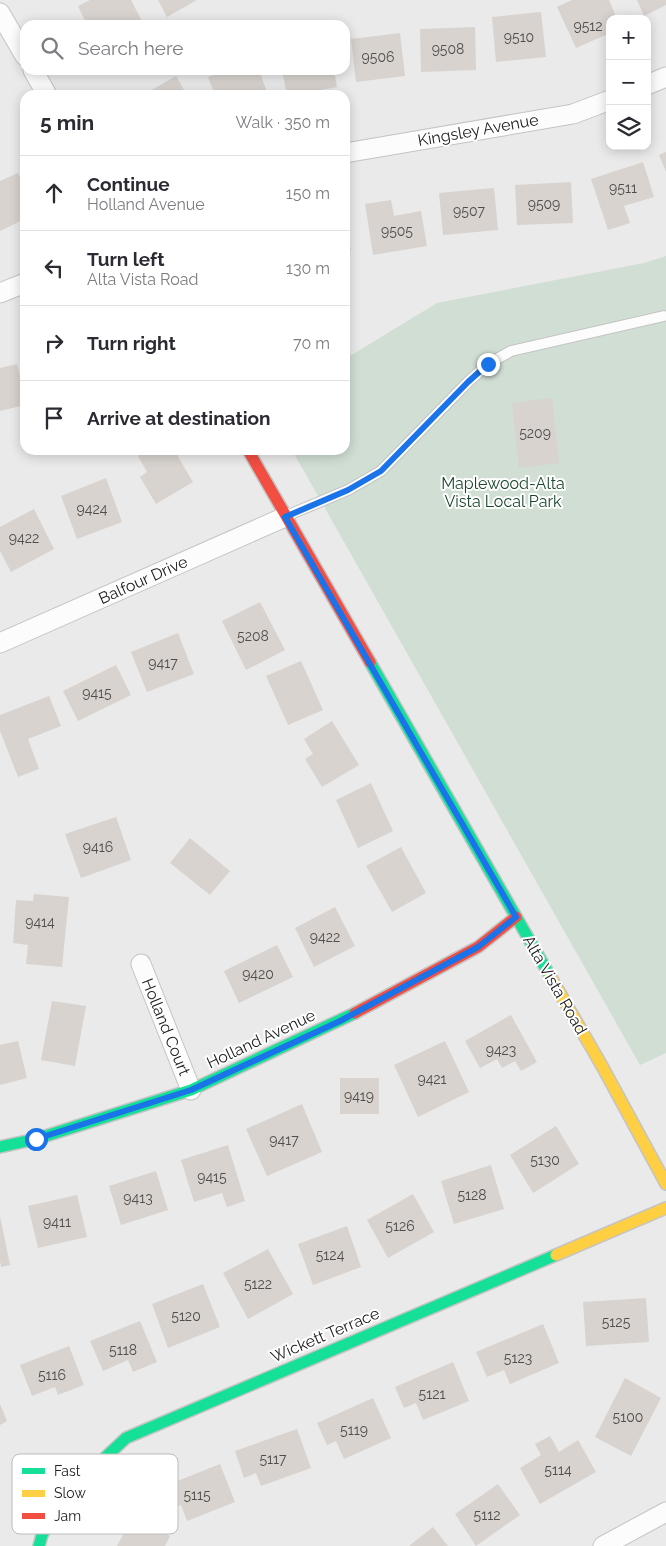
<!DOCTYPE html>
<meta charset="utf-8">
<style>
body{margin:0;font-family:Raleway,sans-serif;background:#f2f2f3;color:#2b2b33}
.controls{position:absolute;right:15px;top:15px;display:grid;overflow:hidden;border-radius:10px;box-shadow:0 2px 12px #0003}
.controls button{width:45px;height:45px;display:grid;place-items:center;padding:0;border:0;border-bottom:1px solid #e1e1e2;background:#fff;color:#2b2b33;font:25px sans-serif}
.stop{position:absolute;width:15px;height:15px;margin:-11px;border:4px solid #1a73e8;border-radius:50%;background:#fff}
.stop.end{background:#1a73e8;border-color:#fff;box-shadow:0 1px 5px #0008}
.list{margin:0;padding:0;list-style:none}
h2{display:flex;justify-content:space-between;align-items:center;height:65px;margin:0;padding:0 20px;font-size:21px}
h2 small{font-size:16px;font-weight:400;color:#7c7c81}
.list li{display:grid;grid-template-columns:32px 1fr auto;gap:15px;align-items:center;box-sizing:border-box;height:75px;padding:0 20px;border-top:1px solid #e1e1e2}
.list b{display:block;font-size:19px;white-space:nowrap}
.list p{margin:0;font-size:16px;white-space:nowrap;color:#7c7c81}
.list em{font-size:16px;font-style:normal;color:#7c7c81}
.icon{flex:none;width:28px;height:28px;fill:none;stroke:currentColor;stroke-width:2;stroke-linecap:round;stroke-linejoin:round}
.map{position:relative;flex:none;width:666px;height:1546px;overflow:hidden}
.search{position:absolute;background:#fff;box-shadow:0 2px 12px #0003;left:20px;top:20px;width:330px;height:55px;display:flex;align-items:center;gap:12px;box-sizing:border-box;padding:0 18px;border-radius:15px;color:#7c7c81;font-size:19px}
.panel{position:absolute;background:#fff;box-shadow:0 2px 12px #0003;left:20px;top:90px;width:330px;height:365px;border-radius:15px}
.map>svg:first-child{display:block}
</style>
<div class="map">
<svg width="666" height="1546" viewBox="0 0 666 1546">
<rect width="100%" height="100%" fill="#eaeaea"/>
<path fill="#d0ded3" d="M666 256V1053L640 1065 292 450H345V359L437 303 644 263Z"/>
<path fill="#d8d3ce" d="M90 0H131L144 25H87L78 6Z
M158 0H197L167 17Z
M572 0H609L617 19H610V33L576 48 557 7Z
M637 0H666V5L644 16Z
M541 12 546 57 496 62 492 17Z
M475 27 476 70 421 72 420 29Z
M400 33 405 76 356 82 351 39Z
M228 70H259L268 95H215L208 77Z
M282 70H334L337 87 294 95H287Z
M176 76 187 95H143Z
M666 152V172L659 155Z
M643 162 654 197 624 206 630 223 608 230 591 179Z
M18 173 25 188V219L0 231V181Z
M571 182 573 223 517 225 515 185Z
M494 188 498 230 443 235 439 193Z
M391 200 394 216 421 211 427 246 373 255 365 204Z
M345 226 351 250 345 251Z
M17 364 25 398V405L0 411V368Z
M552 398 559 463 519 468 512 403Z
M148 450H174L193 482 156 504 140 477 147 472 138 456Z
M106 478 122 522 77 539 61 496Z
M34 509 54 549 11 572 0 551V527Z
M260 602 285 650 246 670 222 621Z
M178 633 194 674 147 692 131 652Z
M301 661 323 710 288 725 266 676Z
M116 665 131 695 78 721 63 691Z
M49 696 61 726 28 739 39 769 18 777 0 731V715Z
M332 721 359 765 322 787 305 759 313 754 304 739Z
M371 783 393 831 358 848 336 800Z
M116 817 131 860 81 878 65 834Z
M190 838 230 871 210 895 170 863Z
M401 847 426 893 392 912 366 866Z
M34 894 69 897 62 967 26 964 28 945 13 943 16 900 33 901Z
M335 907 355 946 314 967 295 928Z
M277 945 293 977 239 1003 224 971Z
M52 1001 86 1006 75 1066 41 1060Z
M511 1015 537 1062 521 1071 515 1061 502 1068 497 1059 480 1068 465 1041Z
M18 1041 27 1078 0 1085V1045Z
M445 1041 469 1092 418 1117 394 1065Z
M340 1078H379V1114H340Z
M302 1104 322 1152 267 1176 246 1129Z
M556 1126 579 1164 533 1193 510 1155Z
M228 1145 245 1201 227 1207 222 1193 194 1202 181 1160Z
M491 1165 504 1209 454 1224 441 1181Z
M156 1171 168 1210 121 1225 109 1186Z
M413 1194 434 1232 388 1258 367 1220Z
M77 1195 87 1237 38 1248 28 1206Z
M0 1216 10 1265 1 1267 0 1261Z
M347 1226 361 1267 313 1285 298 1244Z
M268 1249 293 1294 248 1319 223 1273Z
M203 1284 220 1327 168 1348 152 1304Z
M646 1298 649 1342 586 1346 583 1302Z
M140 1321 157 1362 133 1372 128 1360 103 1371 90 1341Z
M543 1324 559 1363 510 1384 504 1370 487 1377 476 1352Z
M69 1346 84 1385 58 1395 55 1387 32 1396 20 1365Z
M453 1362 469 1401 423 1420 416 1403 404 1408 395 1387Z
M625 1378 661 1398 631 1456 595 1437Z
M373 1398 391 1438 344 1459 336 1441 327 1445 317 1423Z
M0 1404 7 1421 0 1425Z
M297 1429 311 1468 261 1486 256 1473 244 1478 235 1451Z
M550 1436 559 1452 578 1440 596 1472 540 1504 520 1468 541 1455 535 1444Z
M220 1464 235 1502 187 1521 181 1505 168 1510 160 1488Z
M498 1484 520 1515 476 1546 455 1514Z
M133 1516 170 1536 165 1546H117Z
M433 1527 448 1546H409Z"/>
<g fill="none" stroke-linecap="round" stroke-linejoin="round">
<defs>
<path id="lane" d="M286 516 348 490 381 471 468 382 488 364 511 351 664 316"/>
<path id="street" d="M0 13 25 56
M33 70 47 95
M647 85 666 77
M345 153 573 114 610 100
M0 293 25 283
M0 643 285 517
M141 964 191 1090
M603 1546 666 1512"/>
<path id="fast" d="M370 662 550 976
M0 1147 36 1139 191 1090 355 1013
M39 1546 42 1535 65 1495 126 1438 556 1255"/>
<path id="slow" d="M550 976 602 1066 666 1184
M556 1255 666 1208"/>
<path id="jam" d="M248 450 370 662
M355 1013 478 947 516 917"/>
</defs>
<use href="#lane" stroke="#c4c4c4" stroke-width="12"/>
<use href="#street" stroke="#c4c4c4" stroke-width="21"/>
<use href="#fast" stroke="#c4c4c4" stroke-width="14"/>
<use href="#slow" stroke="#c4c4c4" stroke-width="14"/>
<use href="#jam" stroke="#c4c4c4" stroke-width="14"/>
<use href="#lane" stroke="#fcfcfc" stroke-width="10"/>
<use href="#street" stroke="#fcfcfc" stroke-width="19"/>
<use href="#fast" stroke="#16e098" stroke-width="11"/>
<use href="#slow" stroke="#ffcf43" stroke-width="11"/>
<use href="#jam" stroke="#f24e42" stroke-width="11"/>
</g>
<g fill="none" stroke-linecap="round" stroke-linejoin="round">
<path stroke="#1a73e8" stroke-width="6" d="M36 1139 191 1090 340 1021 478 947 516 917 285 517 348 490 381 471 468 382 488 364"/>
</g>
<g text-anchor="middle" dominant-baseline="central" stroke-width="4" stroke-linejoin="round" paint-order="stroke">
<g font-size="14" fill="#4f4e4c">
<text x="588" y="26">9512</text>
<text x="519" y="37">9510</text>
<text x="448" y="49">9508</text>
<text x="378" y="57">9506</text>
<text x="623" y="188">9511</text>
<text x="544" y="204">9509</text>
<text x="469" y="211">9507</text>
<text x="397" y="231">9505</text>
<text x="535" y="433">5209</text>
<text x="92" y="509">9424</text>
<text x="24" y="538">9422</text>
<text x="253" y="636">5208</text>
<text x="163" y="663">9417</text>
<text x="97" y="693">9415</text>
<text x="98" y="847">9416</text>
<text x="40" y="922">9414</text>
<text x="325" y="937">9422</text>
<text x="258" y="974">9420</text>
<text x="501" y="1050">9423</text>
<text x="432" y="1079">9421</text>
<text x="359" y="1096">9419</text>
<text x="284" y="1140">9417</text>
<text x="545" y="1160">5130</text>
<text x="212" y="1177">9415</text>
<text x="472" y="1195">5128</text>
<text x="138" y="1198">9413</text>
<text x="57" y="1222">9411</text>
<text x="400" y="1226">5126</text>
<text x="330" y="1255">5124</text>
<text x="258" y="1284">5122</text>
<text x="186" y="1316">5120</text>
<text x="616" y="1322">5125</text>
<text x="123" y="1350">5118</text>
<text x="518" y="1358">5123</text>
<text x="52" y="1375">5116</text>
<text x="432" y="1394">5121</text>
<text x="628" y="1417">5100</text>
<text x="354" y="1430">5119</text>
<text x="273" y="1459">5117</text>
<text x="558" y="1470">5114</text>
<text x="197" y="1495">5115</text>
<text x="487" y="1515">5112</text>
</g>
<g font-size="16" fill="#212121" stroke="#fff">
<text transform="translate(478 130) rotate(-10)">Kingsley Avenue</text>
<text transform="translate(143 580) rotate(-24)">Balfour Drive</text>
<text transform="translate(555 985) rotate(60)">Alta Vista Road</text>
<text transform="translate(166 1027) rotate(68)">Holland Court</text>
<text transform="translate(261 1039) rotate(-25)">Holland Avenue</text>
<text transform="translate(325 1335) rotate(-23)">Wickett Terrace</text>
</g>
<g font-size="16" fill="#19472b" stroke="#fff">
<text x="503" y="483">Maplewood-Alta<tspan x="503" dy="18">Vista Local Park</tspan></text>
</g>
</g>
<rect x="12" y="1454" width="166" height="80" rx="8" fill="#fff" stroke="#bcbcbc" stroke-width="1"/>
<rect x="22" y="1468" width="23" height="6" fill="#16e098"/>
<rect x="22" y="1490" width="23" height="7" fill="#ffcf43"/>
<rect x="22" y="1513" width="23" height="6" fill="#f24e42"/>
<g font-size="14" fill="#212121">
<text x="54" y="1476">Fast</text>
<text x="54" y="1498">Slow</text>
<text x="54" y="1521">Jam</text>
</g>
</svg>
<div class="controls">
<button>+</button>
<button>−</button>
<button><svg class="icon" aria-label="layers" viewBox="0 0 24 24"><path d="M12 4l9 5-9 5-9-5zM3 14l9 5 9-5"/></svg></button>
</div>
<div class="stop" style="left:36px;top:1139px"></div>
<div class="stop end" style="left:488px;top:364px"></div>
<div class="search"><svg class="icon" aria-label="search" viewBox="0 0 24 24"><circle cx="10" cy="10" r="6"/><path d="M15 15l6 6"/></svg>Search here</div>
<section class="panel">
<h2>5 min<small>Walk · 350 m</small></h2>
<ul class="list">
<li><svg class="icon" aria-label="ahead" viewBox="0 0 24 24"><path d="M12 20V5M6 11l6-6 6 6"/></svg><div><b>Continue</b><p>Holland Avenue</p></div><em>150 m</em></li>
<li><svg class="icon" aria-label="left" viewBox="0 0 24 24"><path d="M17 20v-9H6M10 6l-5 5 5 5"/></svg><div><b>Turn left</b><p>Alta Vista Road</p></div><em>130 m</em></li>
<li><svg class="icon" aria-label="right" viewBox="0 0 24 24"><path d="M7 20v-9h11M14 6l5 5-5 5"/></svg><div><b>Turn right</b></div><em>70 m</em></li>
<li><svg class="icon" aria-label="arrive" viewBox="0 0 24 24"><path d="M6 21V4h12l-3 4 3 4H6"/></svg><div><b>Arrive at destination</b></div></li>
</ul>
</section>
</div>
